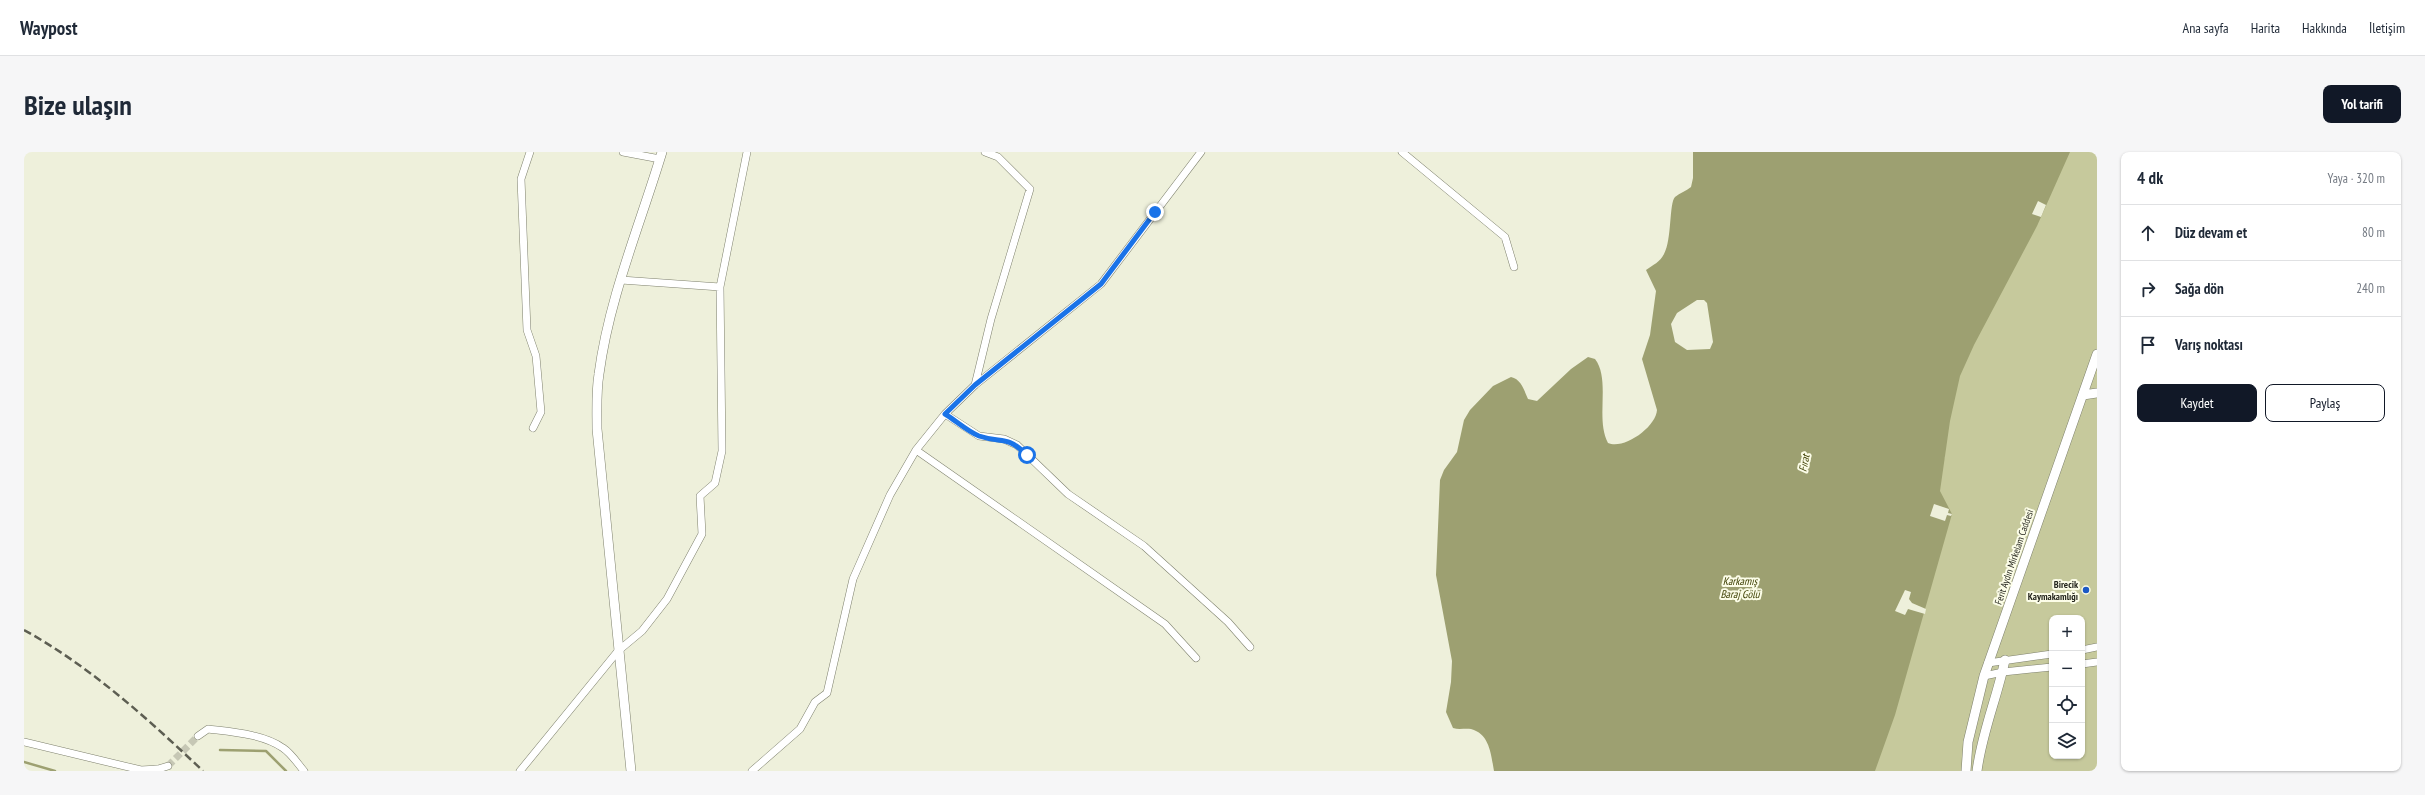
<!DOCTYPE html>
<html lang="tr">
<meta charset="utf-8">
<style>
body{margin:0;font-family:"PT Sans Narrow",sans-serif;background:#f6f6f7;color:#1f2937}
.controls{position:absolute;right:12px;bottom:12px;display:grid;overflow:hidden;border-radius:8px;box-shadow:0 1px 3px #0004}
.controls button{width:36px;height:36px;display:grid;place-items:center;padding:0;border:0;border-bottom:1px solid #e0e1e3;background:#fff;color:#1f2937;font:20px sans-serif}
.stop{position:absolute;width:12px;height:12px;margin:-9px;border:3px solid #1a73e8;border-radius:50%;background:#fff}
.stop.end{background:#1a73e8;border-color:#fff;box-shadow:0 1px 4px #0008}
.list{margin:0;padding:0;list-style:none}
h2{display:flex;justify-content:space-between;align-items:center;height:52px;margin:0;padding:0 16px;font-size:17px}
h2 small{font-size:13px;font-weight:400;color:#747a83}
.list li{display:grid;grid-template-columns:26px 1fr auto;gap:12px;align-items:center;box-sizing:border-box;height:56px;padding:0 16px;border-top:1px solid #e0e1e3}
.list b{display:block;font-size:15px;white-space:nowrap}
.list em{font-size:13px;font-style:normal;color:#747a83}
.actions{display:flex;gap:8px;padding:12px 16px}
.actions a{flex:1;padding:9px 0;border:1px solid #111827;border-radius:8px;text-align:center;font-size:14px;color:#111827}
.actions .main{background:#111827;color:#fff}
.icon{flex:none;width:22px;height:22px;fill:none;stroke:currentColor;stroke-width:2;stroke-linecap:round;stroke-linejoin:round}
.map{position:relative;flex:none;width:2073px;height:619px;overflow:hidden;border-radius:8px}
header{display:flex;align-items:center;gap:24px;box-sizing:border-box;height:56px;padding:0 20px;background:#fff;border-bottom:1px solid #e0e1e3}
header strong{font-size:19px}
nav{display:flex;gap:22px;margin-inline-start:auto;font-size:14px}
.intro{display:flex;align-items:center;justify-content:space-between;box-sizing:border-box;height:96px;padding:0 24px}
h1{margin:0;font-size:28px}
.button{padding:10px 18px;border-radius:8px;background:#111827;color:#fff;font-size:14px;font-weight:700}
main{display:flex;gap:24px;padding:0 24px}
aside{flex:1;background:#fff;border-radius:8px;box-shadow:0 1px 3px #0004}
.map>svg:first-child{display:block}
</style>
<header>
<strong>Waypost</strong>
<nav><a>Ana sayfa</a><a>Harita</a><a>Hakkında</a><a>İletişim</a></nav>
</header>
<div class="intro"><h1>Bize ulaşın</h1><a class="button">Yol tarifi</a></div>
<main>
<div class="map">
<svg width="2073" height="619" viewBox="0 0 2073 619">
<rect width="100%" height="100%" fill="#eef0db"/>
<path fill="#c6c99c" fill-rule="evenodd" d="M2017 0H2073V619H1811L1921 304V223ZM2028 466H2058V604H2028Z"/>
<path fill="#9da071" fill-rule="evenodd" d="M1669 0H2046L2013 74 1950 193 1936 224 1926 269 1916 339 1928 362 1871 563 1851 619H1470C1467 603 1466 582 1447 577 1441 576 1435 578 1429 576L1422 560 1427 530 1428 509 1412 423 1416 328 1420 318 1433 300 1440 268 1446 258 1469 234 1487 225C1497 227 1500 238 1504 247L1513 249 1547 217 1564 205 1571 207C1587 228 1571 267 1584 291 1600 298 1632 275 1633 258L1618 207 1626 183 1632 139 1622 118C1629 113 1636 110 1640 102 1648 88 1645 51 1651 45 1656 41 1662 39 1667 35L1669 26ZM1673 148H1680L1683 151 1689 190 1686 197 1663 198 1651 190 1647 172 1653 161Z"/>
<path fill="#eef0db" d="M2014 49 2022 53 2017 65 2008 62Z
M1910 352 1925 357 1924 361 1928 362 1927 364 1923 363 1921 369 1906 364Z
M1881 438 1887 440 1885 447 1888 451 1902 457 1901 462 1884 457 1881 463 1871 459Z"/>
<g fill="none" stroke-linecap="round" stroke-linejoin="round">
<path stroke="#9da071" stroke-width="2.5" d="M196 598 242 599 262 619
M0 610 31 619"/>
<path stroke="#c6c7b5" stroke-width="7" stroke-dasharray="7 3.5" stroke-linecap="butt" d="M144 614 174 584"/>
<defs>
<path id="minor" d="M506 0 497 27 503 178 512 204 517 260 509 276
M599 0 636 7
M1378 0 1481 85 1490 115
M597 128 696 135
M951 233 967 167 1006 37 974 5 961 0
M921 262 955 284 980 287 993 293 1044 342 1120 394 1204 470 1226 495
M892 298 1141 472 1172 506
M2058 498 2073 495
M1964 511 2028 502
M2058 512 2073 510
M1960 524 1979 520 2028 515
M174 584 184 577C208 580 239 582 259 596 267 601 274 612 280 619
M0 590 117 618 134 617 144 614
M496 619 594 499 618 479 643 447 678 382 676 344 691 331 698 299 696 135 723 0
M728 619 776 577 791 550 803 541 829 427 866 343 892 298 921 262 951 233 1077 132 1177 0"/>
<path id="tertiary" d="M2059 243 2073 241
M607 619 573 277C573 259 572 240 575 222 585 146 616 73 638 0
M1942 619 1944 590 1960 524 2073 202
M1953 619C1958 580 1973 546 1981 508"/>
</defs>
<use href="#minor" stroke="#7e806d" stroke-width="8"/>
<use href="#tertiary" stroke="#7e806d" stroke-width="10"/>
<use href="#minor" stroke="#fff" stroke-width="7"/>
<use href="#tertiary" stroke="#fff" stroke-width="9"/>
<path stroke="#5d5e52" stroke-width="2.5" stroke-dasharray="8 4" stroke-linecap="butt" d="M0 478C67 515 124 567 179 619"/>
</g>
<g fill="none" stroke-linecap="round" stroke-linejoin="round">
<path stroke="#1a73e8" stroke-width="5" d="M1003 303C981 282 979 292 955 284 944 280 931 268 921 262L951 233 1077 132 1131 60"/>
</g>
<circle fill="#1b59c5" stroke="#fcfde8" stroke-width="1.5" cx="2062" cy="438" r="4"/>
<g text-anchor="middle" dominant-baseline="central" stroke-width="4" stroke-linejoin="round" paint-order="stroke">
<g font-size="10" fill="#24251d" stroke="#fcfde8">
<text transform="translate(1990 405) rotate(-71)">Ferit Aydın Mirkelam Caddesi</text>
</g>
<g font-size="10" font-weight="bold" fill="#24251d" stroke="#fcfde8" text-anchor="end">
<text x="2054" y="432">Birecik<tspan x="2054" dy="12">Kaymakamlığı</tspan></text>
</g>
<g font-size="11" font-style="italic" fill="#414307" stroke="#fcfde8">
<text transform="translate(1780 311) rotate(-79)">Fırat</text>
<text x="1716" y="429">Karkamış<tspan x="1716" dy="13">Baraj Gölü</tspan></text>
</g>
</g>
</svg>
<div class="controls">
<button>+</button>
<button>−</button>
<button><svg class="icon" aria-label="locate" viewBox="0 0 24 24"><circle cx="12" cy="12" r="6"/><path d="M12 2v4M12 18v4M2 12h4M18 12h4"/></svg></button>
<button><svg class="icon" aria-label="layers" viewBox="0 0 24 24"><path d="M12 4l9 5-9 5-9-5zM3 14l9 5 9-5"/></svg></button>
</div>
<div class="stop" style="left:1003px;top:303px"></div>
<div class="stop end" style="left:1131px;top:60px"></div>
</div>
<aside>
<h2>4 dk<small>Yaya · 320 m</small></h2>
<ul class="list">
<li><svg class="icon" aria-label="ahead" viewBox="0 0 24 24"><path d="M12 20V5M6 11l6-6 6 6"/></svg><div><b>Düz devam et</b></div><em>80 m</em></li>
<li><svg class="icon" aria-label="right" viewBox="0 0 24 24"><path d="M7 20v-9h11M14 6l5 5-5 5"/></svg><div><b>Sağa dön</b></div><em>240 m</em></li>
<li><svg class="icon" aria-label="arrive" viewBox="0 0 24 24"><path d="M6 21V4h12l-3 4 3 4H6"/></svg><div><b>Varış noktası</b></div></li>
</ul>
<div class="actions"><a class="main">Kaydet</a><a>Paylaş</a></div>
</aside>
</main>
